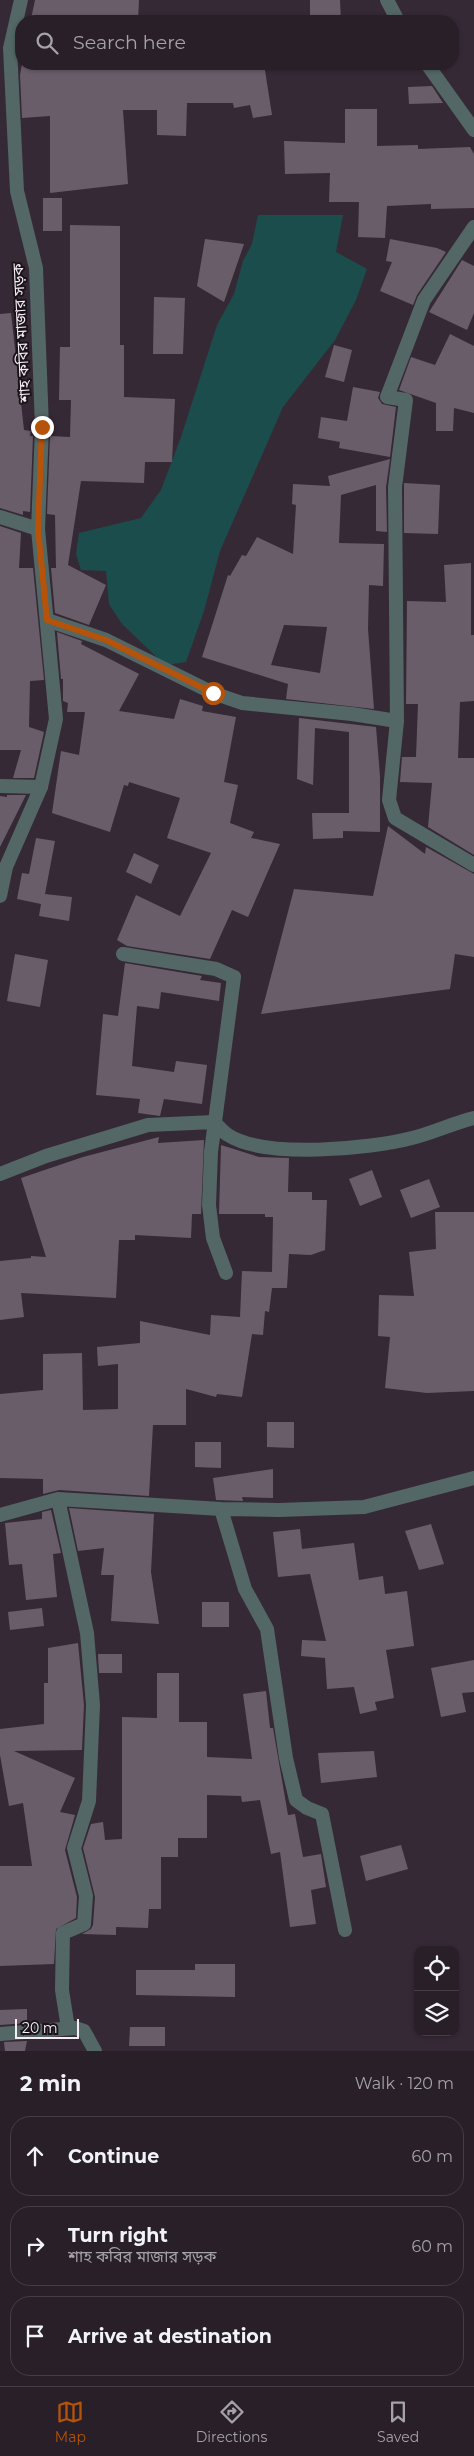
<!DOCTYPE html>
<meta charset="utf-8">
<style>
body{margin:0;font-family:Montserrat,"Noto Sans Bengali",sans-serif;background:#342c34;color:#f1f3f6}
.controls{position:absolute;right:15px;bottom:15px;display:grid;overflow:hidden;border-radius:10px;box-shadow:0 1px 4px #0004}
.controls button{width:45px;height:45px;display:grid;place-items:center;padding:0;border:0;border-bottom:1px solid #443d45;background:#281f28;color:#f1f3f6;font:25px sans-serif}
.scale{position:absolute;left:15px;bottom:12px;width:64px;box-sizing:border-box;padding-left:5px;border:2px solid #f5ecf5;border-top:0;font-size:14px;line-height:18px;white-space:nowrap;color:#f5ecf5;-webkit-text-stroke:4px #1a141a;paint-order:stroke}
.stop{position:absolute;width:15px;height:15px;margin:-11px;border:4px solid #b45309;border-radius:50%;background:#fff}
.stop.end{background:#b45309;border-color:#fff;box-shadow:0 1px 5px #0008}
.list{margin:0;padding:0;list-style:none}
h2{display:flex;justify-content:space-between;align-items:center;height:65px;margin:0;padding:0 20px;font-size:21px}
h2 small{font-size:16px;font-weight:400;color:#a5a2a8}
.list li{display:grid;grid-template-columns:32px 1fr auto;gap:15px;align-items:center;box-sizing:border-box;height:80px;margin:0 10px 10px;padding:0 10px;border:1px solid #443d45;border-radius:20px}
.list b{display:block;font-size:19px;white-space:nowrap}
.list p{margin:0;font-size:16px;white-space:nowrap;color:#a5a2a8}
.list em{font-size:16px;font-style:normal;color:#a5a2a8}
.icon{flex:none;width:28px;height:28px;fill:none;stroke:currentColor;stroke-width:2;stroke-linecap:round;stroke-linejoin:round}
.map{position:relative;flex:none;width:474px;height:2051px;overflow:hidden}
.search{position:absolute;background:#281f28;box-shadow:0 1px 4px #0004;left:15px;right:15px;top:15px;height:55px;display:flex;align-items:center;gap:12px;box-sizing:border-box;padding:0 18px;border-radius:20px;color:#a5a2a8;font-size:19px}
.sheet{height:335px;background:#281f28}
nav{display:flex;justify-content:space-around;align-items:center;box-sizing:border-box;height:70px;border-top:1px solid #443d45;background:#281f28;font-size:14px;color:#a5a2a8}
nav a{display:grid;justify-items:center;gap:2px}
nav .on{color:#b45309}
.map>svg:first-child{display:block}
</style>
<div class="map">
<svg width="474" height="2051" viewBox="0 0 474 2051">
<rect width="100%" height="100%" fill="#362936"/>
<path fill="#1c4d4d" d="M258 215H343L336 252 367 269 356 300 335 340 283 407 220 551 204 611 186 662 165 665 122 624 109 604 106 571 81 570 76 554 79 533 141 518 161 490 181 437 217 325 234 294 243 261 252 244Z"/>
<path fill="#6a5d6a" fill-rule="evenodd" d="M35 0H139L138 21H60L31 19Z
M310 0H340L341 21H310Z
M22 64H264L272 115 253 118 250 105 234 108 233 103H187L186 136 157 135V110H123L128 184 50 193V116L22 118 20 75Z
M432 86 443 103 409 104 408 87Z
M345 109H377V146L418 145V149L470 147 474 154V208L431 209V204L387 206 385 238 358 237 359 202H329L330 173 285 174 284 141 345 143Z
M43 198H62V231H43Z
M70 225 120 226V345H124V397L175 399 172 462H145L144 483 81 481 68 565 106 585 89 625 55 613 51 568H56L55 515 47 514 50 436 70 437 71 400H59L60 347H70Z
M205 239 244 244 224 302 197 286Z
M390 239 437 248 446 252 417 295 413 305 380 291 392 262 386 261Z
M462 260 474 266V313L467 330 429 312Z
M154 297 185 298 183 354H153Z
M11 313 24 430 31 431 30 436H33L30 512 23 511V515L0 508V314Z
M450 334 474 346V413L454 408 453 431H436V403L399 390 411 357 435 365Z
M334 345 352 350 344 382 325 377Z
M353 387 380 392 378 398 382 404 396 407 390 457 339 448 340 442 318 438 321 417 347 421Z
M390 459 386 487 387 532 376 531V485L341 495 339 543 384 544 383 586 369 585 368 629 374 709 286 699 288 684 202 657 228 575 230 576 242 555 246 556 257 537 293 554 296 505 292 504 293 484 330 486 328 476ZM284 625 327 627 320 673 271 665Z
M404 483 440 485 438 534 404 533Z
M0 526 21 533 19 568H33L44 680 30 681 29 727 44 732 34 778H13L21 750H0Z
M471 563V635H474V701L460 702 458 758H474V855L428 827 432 783 400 782 402 757H416L418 704H406L407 601 446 602 444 565Z
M57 632 82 641 81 644 139 674 119 711 174 719 180 699 203 706 202 711 236 717 224 782 238 785 230 823 254 832 251 838 280 844 248 917 232 910 210 959 127 946 117 940 136 895 180 916 211 853 167 838 180 798 129 782 128 786 124 785 110 832 52 813 61 751 79 755 85 712H67L68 703 63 701V679H61Z
M299 718 376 727 380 776V832L343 831V838L313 839 312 813H349V732L315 728 313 785 297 779Z
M7 795H26L0 847V796L7 797Z
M388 826 425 854 426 847 474 874V957L455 954 450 989 261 1014 294 889 373 896Z
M36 838 55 841 45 894 72 897 69 921 39 916 41 904 17 899 22 873 29 874Z
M134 853 159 865 151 884 126 872Z
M15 954 48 960 40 1007 7 1001Z
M125 963 202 976 200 980 221 983 219 1001 161 992 159 1009 137 1006 132 1066 174 1072 176 1061 207 1065 202 1104 164 1099 160 1116 138 1113 140 1099 96 1095 103 1014 118 1016Z
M159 1137 158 1143 204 1140 201 1214H192L191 1238 135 1235V1240H119L116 1298 21 1293 24 1317 0 1320V1261L31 1258V1256L46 1257 21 1178 83 1157Z
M221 1145 259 1157 289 1158 288 1192H312V1200H327L325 1250 311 1255 289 1254 287 1288H272L269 1312 265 1311 263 1335 252 1334 242 1397 217 1394 216 1397 186 1389V1425H153L149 1496 59 1490 43 1494V1479L0 1478V1394L43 1390V1354L82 1353 83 1410 118 1409V1364L98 1366 97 1347 140 1343V1321L210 1335 211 1315 240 1317 242 1271 272 1272 273 1217H265V1214H219Z
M372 1170 382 1197 360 1206 349 1179Z
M429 1179 440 1207 411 1218 400 1190Z
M435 1212H474V1391L427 1393 385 1388 390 1337 378 1336 379 1295 414 1296 409 1252 436 1249Z
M267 1422H294V1448L267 1447Z
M195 1442H221V1468L195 1467Z
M273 1469V1498L242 1497 243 1501 216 1500 213 1478Z
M69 1508 154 1514 151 1572 159 1624 111 1621 114 1575H101L104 1548 78 1551Z
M51 1510 61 1553 53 1554 57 1597 26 1600 22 1564 9 1565 5 1523 42 1519V1512Z
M431 1524 444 1564 419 1570 405 1531Z
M300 1529 302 1549 354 1543 359 1580 383 1576 385 1594 407 1591 414 1646 386 1650 394 1698 375 1702 377 1710 360 1714 354 1687 327 1689 325 1658 301 1656 302 1640 326 1641 310 1574 278 1577 273 1532Z
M202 1602H229V1627H202Z
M42 1608 44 1626 10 1630 8 1612Z
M78 1643 84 1705 82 1750 14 1751 75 1778 60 1812 75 1815 65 1850 77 1897 76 1918 56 1929 54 1964 0 1966V1866H32L23 1803 9 1806 0 1755V1729L44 1724V1683H48V1648Z
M98 1654H122V1673H99Z
M474 1660V1692L462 1693 466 1712 441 1717 431 1668Z
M157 1673H179V1722H207V1757L252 1759 243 1694 266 1691 270 1728H273L288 1815 295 1814 303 1857 321 1854 326 1887 311 1890 316 1924 290 1927 280 1852 271 1854 260 1800 242 1802 241 1796 207 1795V1838H178V1857H161V1909H149L148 1928 116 1927V1935L82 1934 91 1929 93 1925 95 1897 83 1848 91 1824 103 1822 105 1840 122 1839V1717L157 1718Z
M374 1751 377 1777 321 1783 318 1753Z
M401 1845 408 1869 366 1881 360 1856Z
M195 1964H235V1997L136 1995V1970H195Z
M27 2009V2023L0 2025V2010Z
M130 2027H165V2046H129Z
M27 2041 25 2051H5L4 2042Z"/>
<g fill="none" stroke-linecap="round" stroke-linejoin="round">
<path stroke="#536766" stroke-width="14" d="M387 0 398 21
M427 64 474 130
M474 227 424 300 387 397 406 400 395 487 397 721 389 800 395 818 474 865
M0 517 38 529
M47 620 106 640 213 693 242 703 352 714 397 721
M0 786 41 787
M123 954 216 969 234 977 211 1152 209 1205 213 1238 226 1273
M0 1174 46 1156 148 1125 214 1122C218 1126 223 1132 228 1135 265 1159 370 1149 412 1138 433 1133 453 1123 474 1118
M58 1499 87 1633 93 1705 89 1801 74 1848 86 1896 84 1924 63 1933 62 1990 68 2028
M221 1509 245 1589 267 1629 286 1758 296 1800 307 1808 322 1814 345 1930
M0 1515 58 1499 221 1509 279 1510 364 1507 474 1478
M0 2034 75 2028 84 2031 95 2051"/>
<path stroke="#536766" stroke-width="14" d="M0 896 6 867 41 787 56 719 38 529 42 427 36 268 17 191 10 48 21 0"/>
</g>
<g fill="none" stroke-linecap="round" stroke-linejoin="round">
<path stroke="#b45309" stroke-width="6" d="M42 427 38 529 47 620 106 640 213 693"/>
</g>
<g text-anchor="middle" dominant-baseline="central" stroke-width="4" stroke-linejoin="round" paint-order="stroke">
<g font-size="15" fill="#f5ecf5" stroke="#1a141a">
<text transform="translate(21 333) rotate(-93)">শাহ কবির মাজার সড়ক</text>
</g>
</g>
</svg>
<div class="controls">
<button><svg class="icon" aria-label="locate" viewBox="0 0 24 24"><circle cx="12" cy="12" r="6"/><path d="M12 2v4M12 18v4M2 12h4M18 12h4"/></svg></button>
<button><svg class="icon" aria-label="layers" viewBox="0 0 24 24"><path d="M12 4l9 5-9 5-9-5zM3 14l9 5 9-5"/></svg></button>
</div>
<div class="scale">20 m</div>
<div class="stop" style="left:213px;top:693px"></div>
<div class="stop end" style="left:42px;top:427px"></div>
<div class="search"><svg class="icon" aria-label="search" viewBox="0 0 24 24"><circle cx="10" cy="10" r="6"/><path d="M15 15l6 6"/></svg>Search here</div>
</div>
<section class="sheet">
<h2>2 min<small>Walk · 120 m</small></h2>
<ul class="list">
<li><svg class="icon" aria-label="ahead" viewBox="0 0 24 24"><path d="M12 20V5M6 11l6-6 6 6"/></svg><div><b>Continue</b></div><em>60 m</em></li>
<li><svg class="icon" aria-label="right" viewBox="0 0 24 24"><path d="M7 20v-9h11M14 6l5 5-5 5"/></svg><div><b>Turn right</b><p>শাহ কবির মাজার সড়ক</p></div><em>60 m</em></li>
<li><svg class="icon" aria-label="arrive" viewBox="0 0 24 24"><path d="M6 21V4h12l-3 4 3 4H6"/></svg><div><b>Arrive at destination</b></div></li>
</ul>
</section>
<nav>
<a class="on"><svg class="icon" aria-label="map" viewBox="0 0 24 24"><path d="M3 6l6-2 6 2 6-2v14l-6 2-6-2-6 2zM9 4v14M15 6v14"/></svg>Map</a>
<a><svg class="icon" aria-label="directions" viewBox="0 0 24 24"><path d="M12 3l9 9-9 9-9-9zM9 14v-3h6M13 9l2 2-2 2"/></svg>Directions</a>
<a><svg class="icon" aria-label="saved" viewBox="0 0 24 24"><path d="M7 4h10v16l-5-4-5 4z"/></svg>Saved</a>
</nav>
